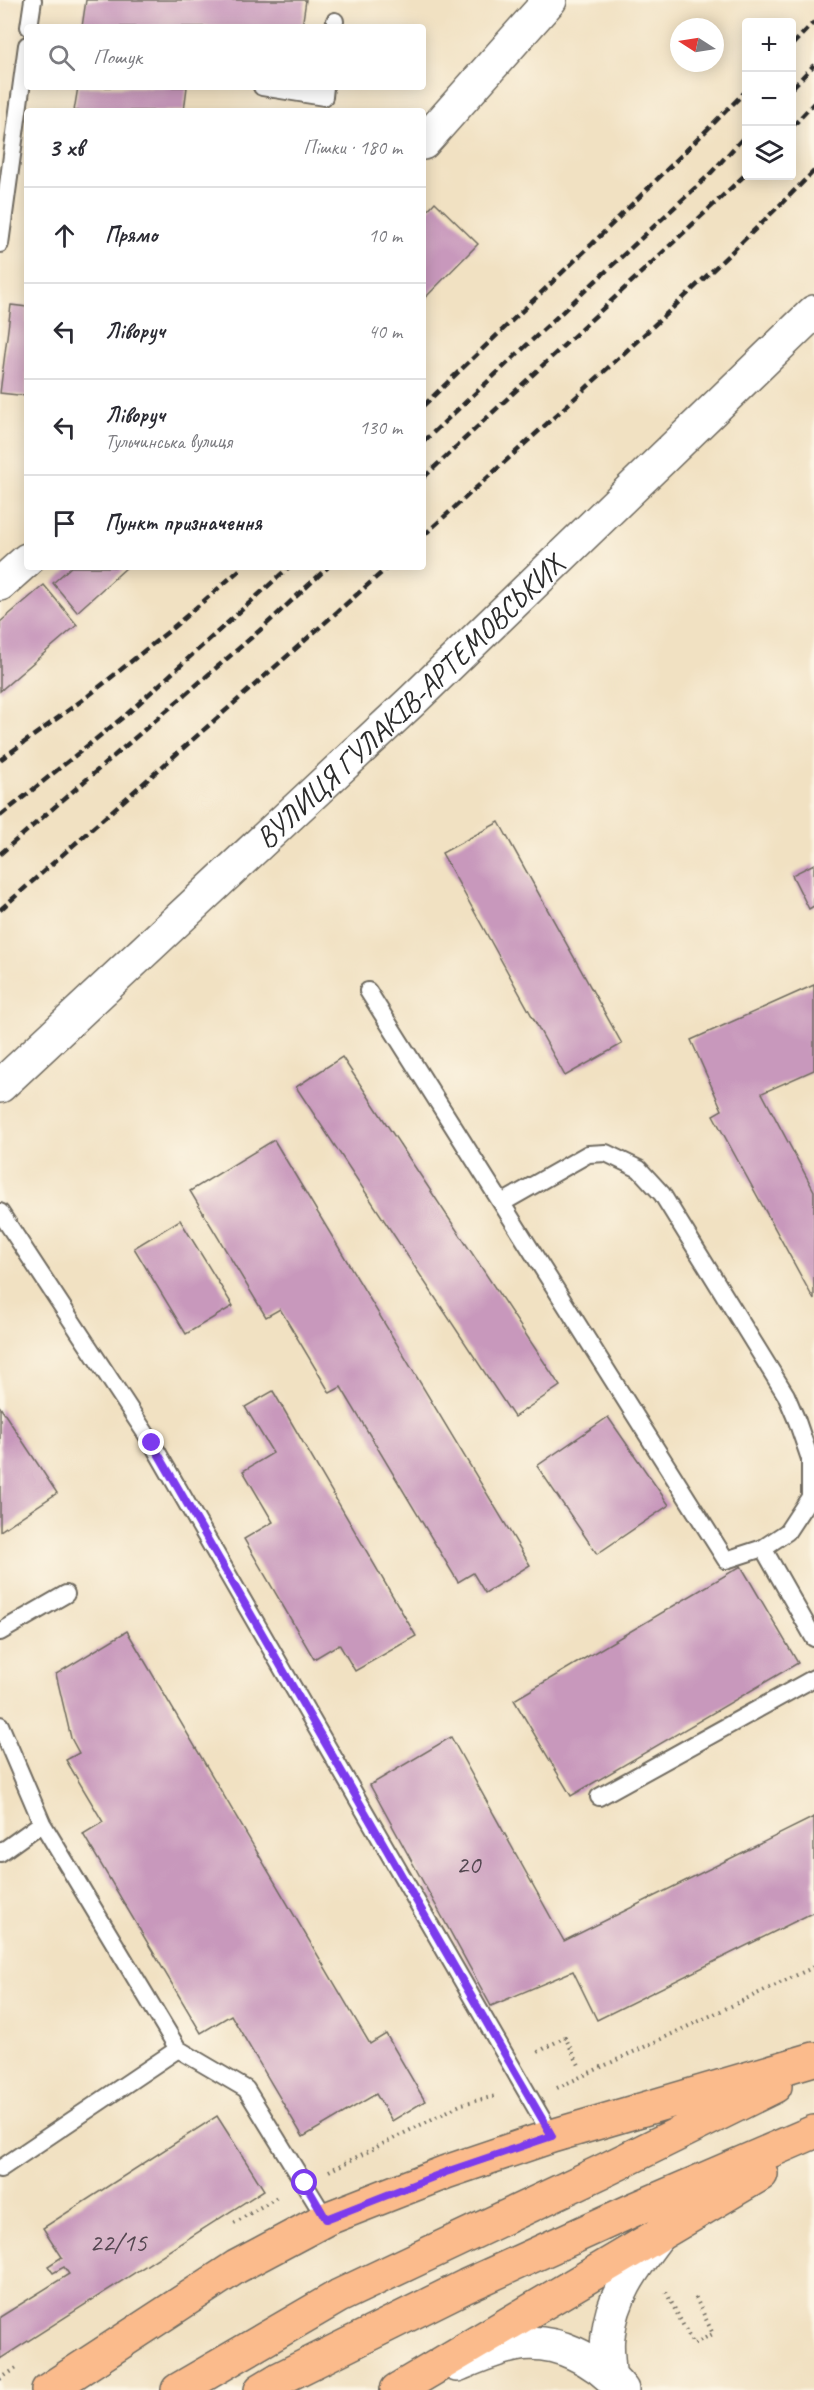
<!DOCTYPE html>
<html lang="uk">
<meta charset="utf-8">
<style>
body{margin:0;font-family:Caveat,sans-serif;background:#f2f2f3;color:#2b2b33}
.controls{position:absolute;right:18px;top:18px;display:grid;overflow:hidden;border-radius:6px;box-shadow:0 3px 15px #0003}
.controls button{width:54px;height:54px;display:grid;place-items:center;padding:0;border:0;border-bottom:2px solid #e1e1e2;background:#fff;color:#2b2b33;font:30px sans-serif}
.compass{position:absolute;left:670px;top:18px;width:54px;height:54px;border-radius:50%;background:#fff;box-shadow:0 3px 15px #0003;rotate:282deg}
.stop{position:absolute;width:18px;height:18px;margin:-14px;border:4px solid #7c3aed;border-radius:50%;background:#fff}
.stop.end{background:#7c3aed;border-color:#fff;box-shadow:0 2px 6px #0008}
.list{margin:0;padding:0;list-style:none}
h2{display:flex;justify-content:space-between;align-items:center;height:78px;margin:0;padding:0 24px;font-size:26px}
h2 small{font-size:20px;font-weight:400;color:#7c7c81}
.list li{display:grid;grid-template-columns:39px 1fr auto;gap:18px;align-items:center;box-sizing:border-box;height:96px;padding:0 24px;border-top:2px solid #e1e1e2}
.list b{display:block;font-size:22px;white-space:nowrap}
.list p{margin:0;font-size:20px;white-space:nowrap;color:#7c7c81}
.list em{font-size:20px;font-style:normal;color:#7c7c81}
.icon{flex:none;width:33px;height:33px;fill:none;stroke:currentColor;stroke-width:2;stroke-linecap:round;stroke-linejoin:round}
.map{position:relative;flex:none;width:814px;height:2390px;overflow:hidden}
.search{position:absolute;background:#fff;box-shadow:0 3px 15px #0003;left:24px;top:24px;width:402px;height:66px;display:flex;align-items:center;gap:15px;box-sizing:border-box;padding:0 21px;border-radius:6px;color:#7c7c81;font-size:22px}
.panel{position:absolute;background:#fff;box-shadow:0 3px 15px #0003;left:24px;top:108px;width:402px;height:462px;border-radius:6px}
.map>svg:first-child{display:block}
</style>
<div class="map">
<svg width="814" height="2390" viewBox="0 0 814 2390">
<rect width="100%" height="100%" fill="#fcf5e5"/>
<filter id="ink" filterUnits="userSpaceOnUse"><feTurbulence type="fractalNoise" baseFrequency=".0167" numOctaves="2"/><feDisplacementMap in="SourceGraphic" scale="12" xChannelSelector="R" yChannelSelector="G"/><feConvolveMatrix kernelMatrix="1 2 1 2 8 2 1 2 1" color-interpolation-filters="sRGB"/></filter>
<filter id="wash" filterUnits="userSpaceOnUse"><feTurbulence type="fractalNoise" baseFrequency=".008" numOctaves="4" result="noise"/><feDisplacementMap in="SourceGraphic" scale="24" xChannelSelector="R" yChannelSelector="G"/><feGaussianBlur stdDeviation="1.35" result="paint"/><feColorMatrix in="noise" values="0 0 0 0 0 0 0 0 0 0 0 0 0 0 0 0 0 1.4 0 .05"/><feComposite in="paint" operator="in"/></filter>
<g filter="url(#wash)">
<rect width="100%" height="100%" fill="#f1e1c2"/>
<g id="blocks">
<path fill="#c898bc" d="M86 0H306L302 27H82Z
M78 87H187L184 111H74Z
M435 202 478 244 423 300V215Z
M11 305 27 307V396L0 393Z
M71 567H127L77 612 53 583Z
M44 585 77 625 0 691V622Z
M499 822 622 1044 565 1076 442 853Z
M814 864V906L809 909 792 875Z
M814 985V1070L762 1093 814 1191V1300L713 1115 722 1110 691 1040Z
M342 1057 560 1386 514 1417 296 1087Z
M274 1140 530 1565 485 1593 473 1573 458 1582 341 1387 330 1393 280 1309 266 1317 190 1191Z
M180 1220 233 1306 186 1334 134 1248Z
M273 1391 416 1636 355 1671 339 1644 314 1659 244 1539 273 1522 243 1471 273 1453 245 1407Z
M0 1407 57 1493 0 1531Z
M608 1417 669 1505 597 1554 537 1466Z
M741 1566 798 1663 571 1796 514 1700Z
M127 1631 370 2044 386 2034 425 2101 392 2121 376 2094 303 2137 231 2015 201 2033 83 1834 103 1822 66 1760 79 1753 71 1738 56 1674Z
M451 1737 564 1941 814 1817V1912L597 2020 573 1971 491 2006 370 1785Z
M217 2116 264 2190 0 2359V2317L69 2274 64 2267 53 2273 48 2266 62 2257 43 2228Z"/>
</g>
</g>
<g filter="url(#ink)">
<use href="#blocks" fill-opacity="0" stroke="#706b60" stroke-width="1.5"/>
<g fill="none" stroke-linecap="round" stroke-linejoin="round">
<defs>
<path id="lane" d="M29 27 33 0
M334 27 335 21
M262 87 324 97 325 87
M0 244 27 45
M368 991 726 1560 763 1548 814 1638
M502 1203 588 1154 606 1153 639 1169 662 1194 786 1395 797 1421 810 1459V1497L787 1532 763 1548
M0 1212 152 1443 552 2136
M0 1632 66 1594
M0 1725 42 1823 178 2049 246 2089 326 2219
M599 1797 814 1678
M0 1853 42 1823
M0 2169 178 2049"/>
<g id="street">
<path d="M423 143 550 0"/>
<path d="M0 584 27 560"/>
<path id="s1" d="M0 1086 412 701 814 312"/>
<path d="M457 2365C476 2357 494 2349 514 2345 555 2337 598 2360 622 2390"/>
<path d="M609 2374C609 2362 606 2348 608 2336 612 2295 635 2266 659 2234"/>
</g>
<path id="primary" d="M48 2390 236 2267 326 2219 446 2172 552 2136 814 2059
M178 2390 339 2296 607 2169 775 2086
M261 2390 281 2378 466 2286 633 2210 814 2132
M397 2390 761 2174"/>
</defs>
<use href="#lane" stroke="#706b60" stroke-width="20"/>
<use href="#street" stroke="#706b60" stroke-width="36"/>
<use href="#primary" stroke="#706b60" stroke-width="36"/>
<path stroke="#706b60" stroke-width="4" stroke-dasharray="1.5 4.5" stroke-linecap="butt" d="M538 2052 565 2037 579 2065
M557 2088 814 1967
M329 2171 462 2104 496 2096
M234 2223 279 2196
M666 2292 693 2344 713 2334 694 2294
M0 2379 18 2367"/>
<use href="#lane" stroke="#fff" stroke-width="16"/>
<use href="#street" stroke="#fff" stroke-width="33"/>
<use href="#primary" stroke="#fbbb8c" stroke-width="33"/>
<path stroke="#2b2b2b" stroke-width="4.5" stroke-dasharray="9 4.5" stroke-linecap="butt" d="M792 45 814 22
M792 88 814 65
M792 127 814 103
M423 406 592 244 746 91
M423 442 709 175 746 135
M423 478 746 174
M423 536C555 416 689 297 814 171
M0 760 88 696 169 631 243 567
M0 816 127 714 289 567
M0 854 259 631 328 567
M0 910 388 567"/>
</g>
</g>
<g fill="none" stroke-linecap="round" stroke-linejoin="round" filter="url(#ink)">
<path stroke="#7c3aed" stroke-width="8" d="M152 1443 552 2136 446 2172 326 2219 305 2183"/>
</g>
<g text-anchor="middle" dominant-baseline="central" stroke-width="4.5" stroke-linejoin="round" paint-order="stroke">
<g font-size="27" fill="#52464f">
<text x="468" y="1864">20</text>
<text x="118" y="2242">22/15</text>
</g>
<g font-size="30" fill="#2b2b2b" stroke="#fcf5e5">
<text stroke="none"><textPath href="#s1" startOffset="562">ВУЛИЦЯ ГУЛАКІВ-АРТЕМОВСЬКИХ</textPath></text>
</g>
</g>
</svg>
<div class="controls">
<button>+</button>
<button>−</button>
<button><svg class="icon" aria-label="layers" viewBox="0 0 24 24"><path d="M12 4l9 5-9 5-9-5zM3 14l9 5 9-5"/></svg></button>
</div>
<svg class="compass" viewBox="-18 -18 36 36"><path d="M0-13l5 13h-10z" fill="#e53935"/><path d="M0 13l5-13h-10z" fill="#7c7c81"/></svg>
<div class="stop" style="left:305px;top:2183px"></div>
<div class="stop end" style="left:152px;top:1443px"></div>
<div class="search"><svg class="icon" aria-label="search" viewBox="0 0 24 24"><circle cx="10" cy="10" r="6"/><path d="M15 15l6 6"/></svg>Пошук</div>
<section class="panel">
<h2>3 хв<small>Пішки · 180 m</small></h2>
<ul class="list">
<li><svg class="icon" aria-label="ahead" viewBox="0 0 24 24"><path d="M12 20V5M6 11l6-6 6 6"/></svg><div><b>Прямо</b></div><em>10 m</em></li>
<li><svg class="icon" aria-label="left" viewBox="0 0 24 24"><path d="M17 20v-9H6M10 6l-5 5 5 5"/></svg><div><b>Ліворуч</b></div><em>40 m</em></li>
<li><svg class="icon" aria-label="left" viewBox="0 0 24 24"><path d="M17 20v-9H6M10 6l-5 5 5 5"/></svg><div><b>Ліворуч</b><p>Тульчинська вулиця</p></div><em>130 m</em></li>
<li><svg class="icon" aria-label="arrive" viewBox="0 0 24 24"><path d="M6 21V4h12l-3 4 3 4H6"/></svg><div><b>Пункт призначення</b></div></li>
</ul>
</section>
</div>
